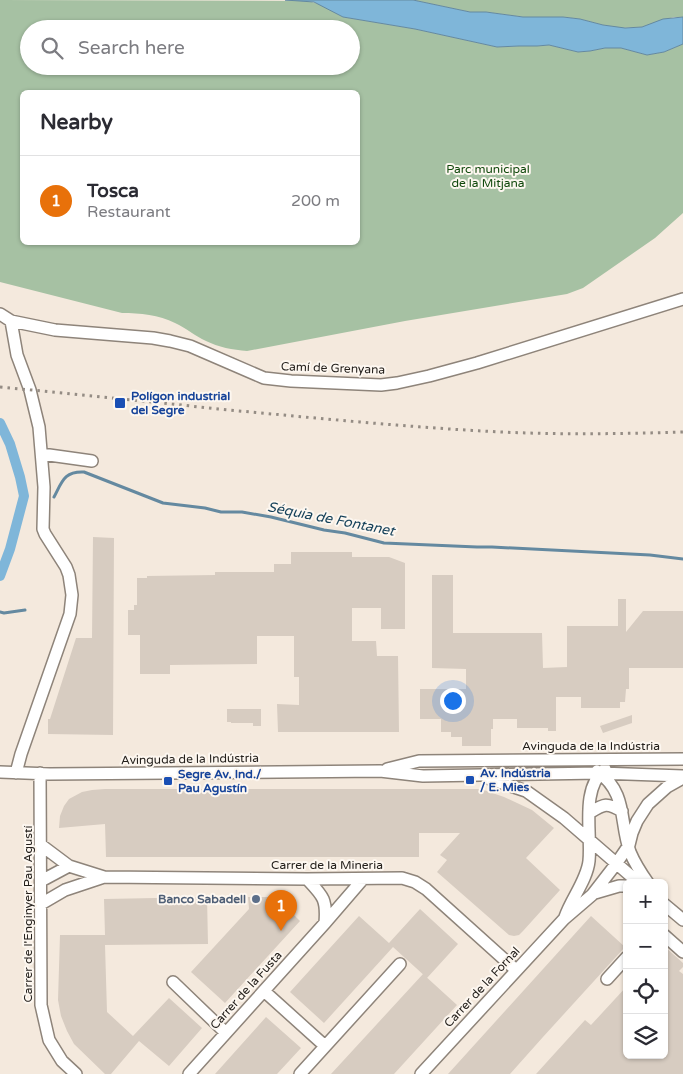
<!DOCTYPE html>
<meta charset="utf-8">
<style>
body{margin:0;font-family:"Varela Round",sans-serif;background:#f2f2f3;color:#2b2b33}
.controls{position:absolute;right:15px;bottom:15px;display:grid;overflow:hidden;border-radius:8px;box-shadow:0 1px 4px #0004}
.controls button{width:45px;height:45px;display:grid;place-items:center;padding:0;border:0;border-bottom:1px solid #e1e1e2;background:#fff;color:#2b2b33;font:25px sans-serif}
.you{position:absolute;left:452px;top:700px;width:18px;height:18px;margin:-12px;border:4px solid #fff;border-radius:50%;background:#1a73e8;box-shadow:0 0 0 8px #1a73e833}
.badge{display:grid;place-items:center;width:32px;height:32px;border-radius:50%;background:#db2777;color:#fff;font-size:16px;font-weight:700}
.pin{position:absolute;translate:-50% -41px;filter:drop-shadow(0 1px 2px #0008)}
.pin::after{content:'';position:absolute;top:26px;width:18px;height:15px;background:inherit;clip-path:polygon(0 0,100% 0,50% 100%)}
.list{margin:0;padding:0;list-style:none}
h2{display:flex;justify-content:space-between;align-items:center;height:65px;margin:0;padding:0 20px;font-size:21px}
h2 small{font-size:16px;font-weight:400;color:#7c7c81}
.list li{display:grid;grid-template-columns:32px 1fr auto;gap:15px;align-items:center;box-sizing:border-box;height:90px;padding:0 20px;border-top:1px solid #e1e1e2}
.list b{display:block;font-size:19px;white-space:nowrap}
.list p{margin:0;font-size:16px;white-space:nowrap;color:#7c7c81}
.list em{font-size:16px;font-style:normal;color:#7c7c81}
.icon{flex:none;width:28px;height:28px;fill:none;stroke:currentColor;stroke-width:2;stroke-linecap:round;stroke-linejoin:round}
.map{position:relative;flex:none;width:683px;height:1074px;overflow:hidden}
.search{position:absolute;background:#fff;box-shadow:0 1px 4px #0004;left:20px;top:20px;width:340px;height:55px;display:flex;align-items:center;gap:12px;box-sizing:border-box;padding:0 18px;border-radius:28px;color:#7c7c81;font-size:19px}
.panel{position:absolute;background:#fff;box-shadow:0 1px 4px #0004;left:20px;top:90px;width:340px;height:155px;border-radius:8px}
.map>svg:first-child{display:block}
</style>
<div class="map">
<svg width="683" height="1074" viewBox="0 0 683 1074">
<rect width="100%" height="100%" fill="#f4e9dd"/>
<path fill="#a6c1a3" fill-rule="evenodd" d="M0 0 308 1 319 4 343 17 415 29 497 47 519 46H537L549 45 578 52 590 51 605 48H621L647 55 664 52 683 44V213L655 238 583 288 567 294 405 321 247 351C233 350 218 347 206 341 195 336 186 328 175 323 159 315 140 313 122 313L0 282ZM29 29H351V66H29ZM22 92H358V242H22Z
M413 0H683V17H674L642 27 620 28 603 25 580 19 563 17H523L486 12H470Z"/>
<path fill="#7fb6d9" stroke="#6489a0" d="M285 0H413L470 12H486L523 17H563L580 19 603 25 625 28 642 27 663 19 683 17V44L664 52 647 55 621 48H605L590 51 578 52 549 45 537 46H519L497 47 415 29 343 17 314 2Z"/>
<g fill="none" stroke-linecap="round" stroke-linejoin="round">
<path stroke="#6489a0" stroke-width="3" d="M54 497C62 482 64 471 84 472L163 503 205 508 221 512H242L271 517 324 530 345 533 384 543 477 547H492L650 555 683 559
M0 612 4 613 25 610"/>
<path stroke="#7fb6d9" stroke-width="10" d="M0 423 10 444 20 477 24 496 10 549 0 576"/>
</g>
<path fill="#d7ccc1" d="M93 537 114 538 113 735 48 734V719H50L76 638H92Z
M291 552H352V557H389L405 563V629H381V608H352V641H376L377 656H398L399 732H278L277 704 299 705V677H294V636H257V664L170 665V674H140V635H128V610H134V605H137V578H147V576L215 575V572H274V564H291Z
M432 575H453V633H542L543 668 567 667V626H618V599H626V632L643 611H683V668H629V689H626L625 702H620V708H581V697H556V731H548V728H517V719H493V729H491V746H462V737H451V732H441V719H420V689H466V669L432 668Z
M227 709H261V726H253V723H231V722H227Z
M632 715V723L603 733 600 726Z
M105 789H481L504 797 532 810 554 828 526 858 560 890 523 931 519 935 514 936 509 935 437 872 447 860 440 855 460 833H419V857H106L105 824 59 828 60 816 64 806 69 799 82 792 92 790Z
M207 897 208 944 105 945 107 1012 133 1036 169 998 202 1028 169 1066 139 1041 111 1074H105L74 1044 67 1031 61 1016 58 1000 60 935H105L104 899Z
M248 897H288V909L300 921 225 1003 191 972 249 909Z
M420 909 458 944 427 978 393 947 324 1023 290 992 359 916 389 943Z
M591 916 625 947 543 1037 510 1074H448Z
M664 946 683 963V967L679 971 683 974V1074H536L585 1020 591 1025 627 986V1055H664Z
M423 974 457 1005 394 1074H331Z
M266 1017 301 1048 277 1074H215Z"/>
<g fill="none" stroke-linecap="round" stroke-linejoin="round">
<defs>
<path id="minor" d="M0 314 11 321 55 330 153 338 170 341 190 346 264 378 291 381 381 385 397 383 429 376 477 363 683 299
M11 321 17 355 30 390 39 427 44 487 43 529 45 534 66 567 69 575 72 595 70 614 21 754 16 773
M42 454 92 461
M387 769 419 761 683 759
M597 771C628 793 619 821 630 852 635 864 641 873 648 883
M0 772 50 774 380 771 423 776 600 773 683 776
M40 773 41 1005 49 1040 62 1061 76 1074
M490 779 526 791 564 818 639 883
M589 813C604 804 606 802 622 811
M41 845 69 866 104 877 307 879 402 878 415 882 426 889 516 970
M307 879C323 896 327 899 325 923
M41 881 69 866
M595 893 619 886H627
M41 904 65 890 104 877
M664 904 683 920
M565 917C571 899 587 880 589 861 592 833 580 789 605 769
M664 935 683 952
M607 979 627 957
M173 982 226 1033
M264 991 325 1046
M189 1074 325 923 363 879
M300 1074 400 964
M421 1074 564 919 592 895 616 864 629 845 632 833 637 821 648 804 667 787 683 778"/>
</defs>
<use href="#minor" stroke="#8e847a" stroke-width="14"/>
<use href="#minor" stroke="#fff" stroke-width="11"/>
<path stroke="#948c84" stroke-width="3" stroke-dasharray="2.5 5" stroke-linecap="butt" d="M0 387C73 394 146 401 218 409 306 417 394 426 482 431 549 435 616 434 683 432"/>
</g>
<g fill="#1a4fb4" stroke="#fdf7f0" stroke-width="2">
<rect x="114" y="397" width="12" height="12" rx="2.5"/>
<rect x="465" y="775" width="10" height="10" rx="2.5"/>
<rect x="163" y="776" width="10" height="10" rx="2.5"/>
</g>
<circle fill="#5c6f8a" stroke="#fdf7f0" stroke-width="2" cx="256" cy="899" r="5"/>
<g text-anchor="middle" dominant-baseline="central" stroke-width="4" stroke-linejoin="round" paint-order="stroke">
<g font-size="12" fill="#11490d" stroke="#fdf7f0">
<text x="488" y="169">Parc municipal<tspan x="488" dy="14">de la Mitjana</tspan></text>
</g>
<g font-size="12" fill="#24201c" stroke="#fdf7f0">
<text transform="translate(333 368) rotate(2)">Camí de Grenyana</text>
<text x="591" y="746">Avinguda de la Indústria</text>
<text transform="translate(190 759) rotate(-1)">Avinguda de la Indústria</text>
<text x="327" y="865">Carrer de la Mineria</text>
<text transform="translate(28 914) rotate(-90)">Carrer de l'Enginyer Pau Agustí</text>
<text transform="translate(482 987) rotate(-47)">Carrer de la Fornal</text>
<text transform="translate(246 990) rotate(-48)">Carrer de la Fusta</text>
</g>
<g font-size="12" font-weight="bold" fill="#164399" stroke="#fdf7f0" text-anchor="start">
<text x="131" y="396">Polígon industrial<tspan x="131" dy="14">del Segre</tspan></text>
<text x="480" y="773">Av. Indústria<tspan x="480" dy="14">/ E. Mies</tspan></text>
<text x="178" y="774">Segre Av. Ind./<tspan x="178" dy="14">Pau Agustín</tspan></text>
</g>
<g font-size="12" font-weight="bold" fill="#4e5e75" stroke="#fdf7f0" text-anchor="end">
<text x="246" y="899">Banco Sabadell</text>
</g>
<g font-size="14" font-style="italic" fill="#133f58" stroke="#fdf7f0">
<text transform="translate(331 519) rotate(11)">Séquia de Fontanet</text>
</g>
</g>
</svg>
<div class="controls">
<button>+</button>
<button>−</button>
<button><svg class="icon" aria-label="locate" viewBox="0 0 24 24"><circle cx="12" cy="12" r="6"/><path d="M12 2v4M12 18v4M2 12h4M18 12h4"/></svg></button>
<button><svg class="icon" aria-label="layers" viewBox="0 0 24 24"><path d="M12 4l9 5-9 5-9-5zM3 14l9 5 9-5"/></svg></button>
</div>
<div class="you"></div>
<div class="pin badge" style="left:281px;top:931px;background:#e8710a">1</div>
<div class="search"><svg class="icon" aria-label="search" viewBox="0 0 24 24"><circle cx="10" cy="10" r="6"/><path d="M15 15l6 6"/></svg>Search here</div>
<section class="panel">
<h2>Nearby<small></small></h2>
<ul class="list">
<li><span class="badge" style="background:#e8710a">1</span><div><b>Tosca</b><p>Restaurant</p></div><em>200 m</em></li>
</ul>
</section>
</div>
